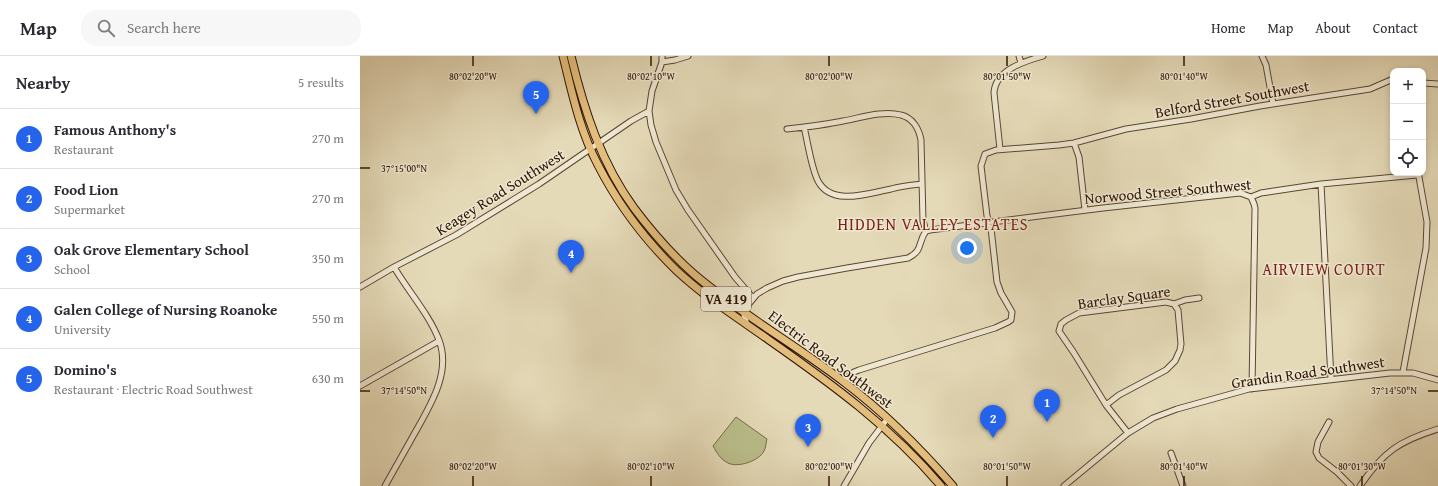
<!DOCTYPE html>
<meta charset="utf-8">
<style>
body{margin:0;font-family:"Gentium Book Plus",serif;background:#f7f7f7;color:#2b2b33}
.controls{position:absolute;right:12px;top:12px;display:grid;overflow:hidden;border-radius:8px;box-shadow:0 2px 6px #0003}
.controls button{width:36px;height:36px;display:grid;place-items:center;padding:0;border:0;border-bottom:1px solid #e1e1e2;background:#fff;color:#2b2b33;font:20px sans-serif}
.you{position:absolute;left:607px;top:192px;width:14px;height:14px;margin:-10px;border:3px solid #fff;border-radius:50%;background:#1a73e8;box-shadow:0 0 0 6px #1a73e833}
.badge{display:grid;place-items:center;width:26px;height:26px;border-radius:50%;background:#2563eb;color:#fff;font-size:13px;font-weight:700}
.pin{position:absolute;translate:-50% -33px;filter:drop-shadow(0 1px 2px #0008)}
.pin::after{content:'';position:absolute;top:21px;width:14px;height:12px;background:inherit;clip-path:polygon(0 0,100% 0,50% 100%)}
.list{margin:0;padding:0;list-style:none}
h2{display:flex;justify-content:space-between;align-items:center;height:52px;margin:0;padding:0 16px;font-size:17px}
h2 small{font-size:13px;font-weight:400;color:#7c7c81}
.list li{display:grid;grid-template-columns:26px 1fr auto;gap:12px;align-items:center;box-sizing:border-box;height:60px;padding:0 16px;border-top:1px solid #e1e1e2}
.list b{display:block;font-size:15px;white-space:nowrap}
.list p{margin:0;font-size:13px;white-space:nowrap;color:#7c7c81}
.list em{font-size:13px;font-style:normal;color:#7c7c81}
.icon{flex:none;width:22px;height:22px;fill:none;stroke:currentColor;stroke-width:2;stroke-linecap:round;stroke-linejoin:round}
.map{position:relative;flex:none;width:1078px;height:430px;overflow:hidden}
header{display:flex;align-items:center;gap:24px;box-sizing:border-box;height:56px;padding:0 20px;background:#fff;border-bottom:1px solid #e1e1e2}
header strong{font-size:19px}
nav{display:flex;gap:22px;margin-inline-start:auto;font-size:14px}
.search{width:280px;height:36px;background:#f7f7f7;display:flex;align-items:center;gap:10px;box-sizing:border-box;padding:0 14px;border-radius:16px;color:#7c7c81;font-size:15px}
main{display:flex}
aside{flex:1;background:#fff}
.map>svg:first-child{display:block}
</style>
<header>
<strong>Map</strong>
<div class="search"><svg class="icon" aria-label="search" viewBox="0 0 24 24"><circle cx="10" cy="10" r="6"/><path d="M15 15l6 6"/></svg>Search here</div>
<nav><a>Home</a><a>Map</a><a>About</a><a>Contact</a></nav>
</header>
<main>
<aside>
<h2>Nearby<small>5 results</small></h2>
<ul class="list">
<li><span class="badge">1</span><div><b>Famous Anthony's</b><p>Restaurant</p></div><em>270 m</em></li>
<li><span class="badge">2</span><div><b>Food Lion</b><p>Supermarket</p></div><em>270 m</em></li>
<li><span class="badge">3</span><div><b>Oak Grove Elementary School</b><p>School</p></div><em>350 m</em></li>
<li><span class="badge">4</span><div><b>Galen College of Nursing Roanoke</b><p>University</p></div><em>550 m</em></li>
<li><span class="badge">5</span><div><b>Domino's</b><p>Restaurant · Electric Road Southwest</p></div><em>630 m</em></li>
</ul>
</aside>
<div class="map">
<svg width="1078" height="430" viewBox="0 0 1078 430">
<rect width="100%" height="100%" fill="#e5dab8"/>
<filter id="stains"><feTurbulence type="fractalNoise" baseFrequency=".005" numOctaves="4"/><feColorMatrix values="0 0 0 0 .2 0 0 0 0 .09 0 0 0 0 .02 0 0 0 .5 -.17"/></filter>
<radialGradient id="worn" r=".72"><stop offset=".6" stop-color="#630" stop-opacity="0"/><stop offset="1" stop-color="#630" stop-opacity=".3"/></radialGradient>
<path fill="#babe8b" stroke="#746a48" d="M376 361 407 383C406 386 406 392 404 395 399 405 378 412 368 407 360 403 357 397 353 390Z"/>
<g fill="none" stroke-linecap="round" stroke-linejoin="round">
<defs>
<path id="minor" d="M302 0V6L292 35 289 55 291 69 296 86 316 134 328 154 375 221 393 242
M659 0 661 7
M902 0 906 9 913 48
M302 6 315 4 328 0
M1063 27 1078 28
M444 71C448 87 451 111 458 125 472 151 509 137 531 133 541 130 552 129 562 128
M427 73C446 71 464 69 483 65 500 62 523 54 541 59 553 62 559 73 561 84L563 165 566 175
M714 87 719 101 725 154
M640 93 634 37C635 14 665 5 683 0
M961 128 971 323
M891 141 894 148 895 152 892 333
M566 175 570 174 743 152 880 137 891 141 901 137 961 128 1057 119 1059 121 1067 166 1066 192 1043 316
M0 231 34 211 96 179 179 128 271 65 289 55
M387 269 383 255 397 238 407 232 423 225 438 221 487 212 548 202C564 194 557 187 566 175
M483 325 494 316 499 314 635 272 648 266 651 264 652 256 641 237 637 226 631 172 627 160 621 110 625 98 636 94 699 89 714 87 766 73 831 63 900 50 1010 33 1033 23
M0 330 79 285
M746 349 759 339 806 314 815 305 820 294 821 288 818 254 814 248
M969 366 958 386 956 396 959 402 977 416 991 430
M768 377 746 349 714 297 699 275 701 268 706 264 719 257 806 246 814 248 825 244 839 242
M811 397 823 430
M25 430C34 414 43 398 52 382 68 353 92 318 79 284 69 258 48 235 34 211
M484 430 509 387 528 362
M704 430 768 377 793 362 817 353 889 333 1030 317H1053L1078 324
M1000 430C1023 396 1039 385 1078 373"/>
<path id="major" d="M203 0C212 37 220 75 238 109 258 148 285 184 317 215 345 241 378 262 409 284 472 328 531 371 581 430
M211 0C224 54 241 107 274 152 292 176 312 199 335 219 382 259 436 289 484 326 525 357 560 392 593 430"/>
</defs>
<use href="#minor" stroke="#5c4631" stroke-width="7"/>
<use href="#major" stroke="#2f1504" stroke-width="9"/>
<use href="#minor" stroke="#eee7d1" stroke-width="5"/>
<use href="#major" stroke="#e2bd7c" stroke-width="7"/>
</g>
<path fill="none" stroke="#2f1504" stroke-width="1.5" d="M113 0V10M291 0V10M469 0V10M647 0V10M824 0V10M0 112H10M0 335H10M1068 335H1078M113 420V430M291 420V430M469 420V430M647 420V430M824 420V430M1002 420V430"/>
<g text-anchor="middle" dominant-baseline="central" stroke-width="3" stroke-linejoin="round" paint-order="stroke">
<rect fill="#eee7d1" stroke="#685442" stroke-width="1" x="341" y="231" width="50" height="24" rx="3"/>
<g font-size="14" font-weight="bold" fill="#2f1504">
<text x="366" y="243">VA 419</text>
</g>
<g font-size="15" fill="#2f1504" stroke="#eee7d1">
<text transform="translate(872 43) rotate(-10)">Belford Street Southwest</text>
<text transform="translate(808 135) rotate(-5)">Norwood Street Southwest</text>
<text transform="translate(140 136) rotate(-32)">Keagey Road Southwest</text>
<text transform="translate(764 241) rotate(-8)">Barclay Square</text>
<text transform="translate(471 303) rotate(37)">Electric Road Southwest</text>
<text transform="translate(948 316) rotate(-8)">Grandin Road Southwest</text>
</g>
<g font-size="16" letter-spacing="1" fill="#7a1f14" stroke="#eee7d1">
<text x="573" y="168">HIDDEN VALLEY ESTATES</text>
<text x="964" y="213">AIRVIEW COURT</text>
</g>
</g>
<g font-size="10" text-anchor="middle" fill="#2f1504" stroke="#eee7d1" stroke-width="3" stroke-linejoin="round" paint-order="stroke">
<text x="113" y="24">80°02'20"W</text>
<text x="291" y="24">80°02'10"W</text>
<text x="469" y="24">80°02'00"W</text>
<text x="647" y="24">80°01'50"W</text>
<text x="824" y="24">80°01'40"W</text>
<text x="44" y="116">37°15'00"N</text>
<text x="44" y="338">37°14'50"N</text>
<text x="1034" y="338">37°14'50"N</text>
<text x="113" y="414">80°02'20"W</text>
<text x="291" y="414">80°02'10"W</text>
<text x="469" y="414">80°02'00"W</text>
<text x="647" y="414">80°01'50"W</text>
<text x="824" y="414">80°01'40"W</text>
<text x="1002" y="414">80°01'30"W</text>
</g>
<rect width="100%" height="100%" filter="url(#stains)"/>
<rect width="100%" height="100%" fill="url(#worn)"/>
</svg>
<div class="controls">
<button>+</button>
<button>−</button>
<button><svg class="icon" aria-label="locate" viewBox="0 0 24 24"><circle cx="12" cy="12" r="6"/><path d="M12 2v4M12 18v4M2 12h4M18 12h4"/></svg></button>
</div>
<div class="you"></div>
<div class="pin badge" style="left:687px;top:366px">1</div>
<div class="pin badge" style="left:633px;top:382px">2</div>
<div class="pin badge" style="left:448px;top:391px">3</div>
<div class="pin badge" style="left:211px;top:217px">4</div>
<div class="pin badge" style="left:176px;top:58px">5</div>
</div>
</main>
